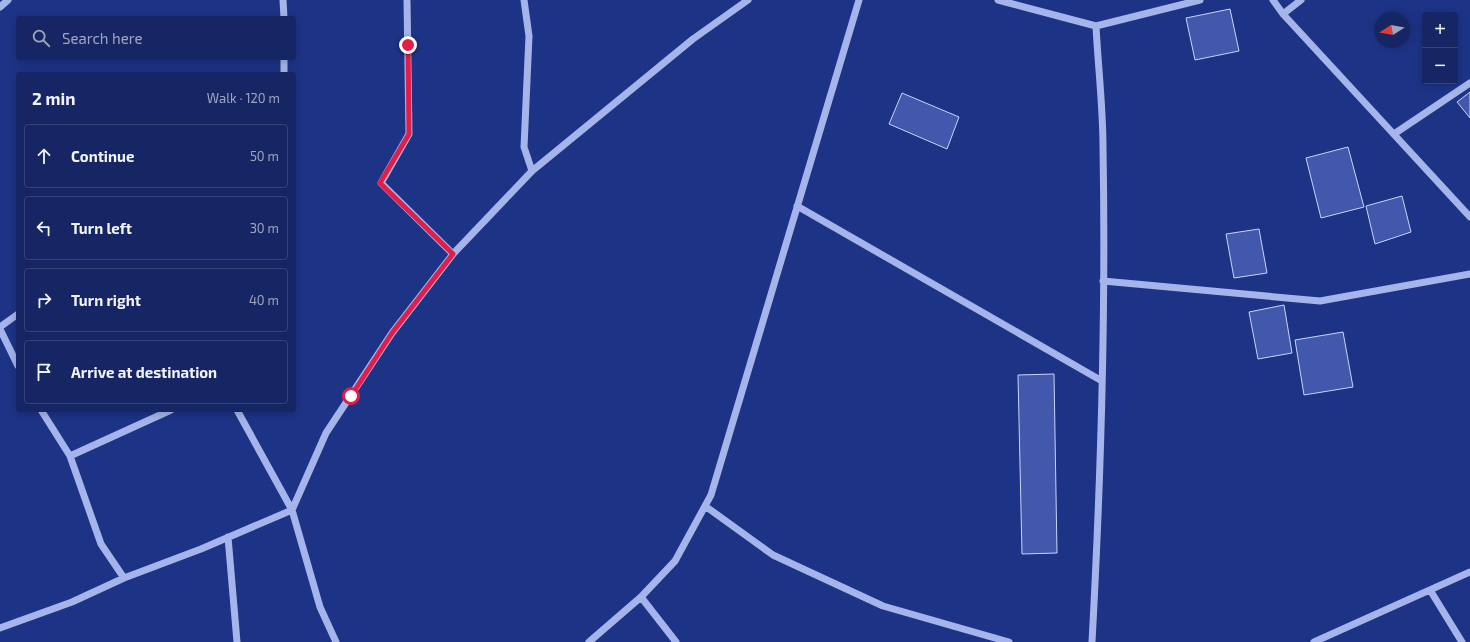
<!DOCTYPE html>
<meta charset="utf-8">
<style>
body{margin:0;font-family:"Exo 2",sans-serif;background:#1f2e6a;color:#f1f3f6}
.controls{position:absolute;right:12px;top:12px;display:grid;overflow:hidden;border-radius:4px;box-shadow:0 2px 10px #0003}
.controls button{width:36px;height:36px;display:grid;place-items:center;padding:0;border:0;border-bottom:1px solid #354378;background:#162664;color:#f1f3f6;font:20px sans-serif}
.compass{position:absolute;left:1374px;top:12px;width:36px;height:36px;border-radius:50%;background:#162664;box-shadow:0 2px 10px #0003;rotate:259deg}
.stop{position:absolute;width:12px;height:12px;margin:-9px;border:3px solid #e11d48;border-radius:50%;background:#fff}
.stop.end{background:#e11d48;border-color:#fff;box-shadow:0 1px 4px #0008}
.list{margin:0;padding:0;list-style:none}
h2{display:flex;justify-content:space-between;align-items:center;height:52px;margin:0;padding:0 16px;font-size:17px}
h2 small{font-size:13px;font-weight:400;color:#9ea5bf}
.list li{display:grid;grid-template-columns:26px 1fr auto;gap:12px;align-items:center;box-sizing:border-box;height:64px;margin:0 8px 8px;padding:0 8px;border:1px solid #354378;border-radius:4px}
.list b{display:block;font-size:15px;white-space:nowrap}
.list em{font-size:13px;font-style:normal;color:#9ea5bf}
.icon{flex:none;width:22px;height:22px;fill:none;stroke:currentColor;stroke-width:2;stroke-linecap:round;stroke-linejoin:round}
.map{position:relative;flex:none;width:1470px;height:642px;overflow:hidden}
.search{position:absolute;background:#162664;box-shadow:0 2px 10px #0003;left:16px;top:16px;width:280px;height:44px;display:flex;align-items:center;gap:10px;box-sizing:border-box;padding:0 14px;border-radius:4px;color:#9ea5bf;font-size:15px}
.panel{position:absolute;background:#162664;box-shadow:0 2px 10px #0003;left:16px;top:72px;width:280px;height:340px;border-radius:4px}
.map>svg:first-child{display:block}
</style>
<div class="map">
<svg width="1470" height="642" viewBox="0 0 1470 642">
<rect width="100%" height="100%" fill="#1d3386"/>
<path fill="#4158ad" stroke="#cad4f8" d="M1230 9 1239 51 1195 60 1186 18Z
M1470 92V118L1457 102Z
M902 93 959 117 947 149 889 124Z
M1348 147 1364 207 1321 218 1306 158Z
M1402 196 1411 232 1375 244 1366 206Z
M1259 229 1267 273 1234 278 1226 234Z
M1284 305 1292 353 1258 359 1249 312Z
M1343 332 1353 387 1304 395 1295 340Z
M1054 374 1057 553 1022 554 1018 375Z"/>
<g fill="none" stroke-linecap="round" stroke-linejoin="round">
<path stroke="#a5b5eb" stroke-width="7" d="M283 0 284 18
M407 0 409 134 381 183 453 254
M524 0 529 36 524 147 532 171
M998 0 1096 26
M1273 0 1283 14 1470 217
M0 7 8 0
M1283 14 1301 0
M284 58V74
M1394 134 1470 83
M797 206 1102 381
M1103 281 1320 301 1470 274
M0 327 18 314
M0 329 18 366
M41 410 70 456 101 544 124 578
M237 410 292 510 320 607 336 642
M70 456 171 410
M705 506 773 555 883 606 1009 642
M228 537 237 642
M1430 590 1462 642
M641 597 676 642
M0 628 72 602 124 578 201 549 292 510 326 433 392 333 453 254 532 171 693 39 748 0
M589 642 641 597 675 561 711 495 859 0
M1092 642C1101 477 1106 312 1103 147 1103 107 1098 66 1096 26L1200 0
M1314 642 1470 572"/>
</g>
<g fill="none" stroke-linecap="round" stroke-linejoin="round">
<path stroke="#e11d48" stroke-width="5" d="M351 396 392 333 453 254 380 183 409 134 408 45"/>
</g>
</svg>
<div class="controls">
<button>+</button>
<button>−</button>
</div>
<svg class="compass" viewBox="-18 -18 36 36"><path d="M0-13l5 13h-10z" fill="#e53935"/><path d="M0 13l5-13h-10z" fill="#9ea5bf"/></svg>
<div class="stop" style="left:351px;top:396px"></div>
<div class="stop end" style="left:408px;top:45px"></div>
<div class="search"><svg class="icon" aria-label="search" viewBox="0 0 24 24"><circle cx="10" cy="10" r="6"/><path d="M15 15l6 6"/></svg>Search here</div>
<section class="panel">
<h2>2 min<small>Walk · 120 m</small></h2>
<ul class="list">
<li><svg class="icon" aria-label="ahead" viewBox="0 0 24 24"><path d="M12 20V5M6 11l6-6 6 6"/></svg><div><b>Continue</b></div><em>50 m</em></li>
<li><svg class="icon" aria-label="left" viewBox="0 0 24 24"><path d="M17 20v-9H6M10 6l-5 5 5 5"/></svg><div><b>Turn left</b></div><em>30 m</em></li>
<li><svg class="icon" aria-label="right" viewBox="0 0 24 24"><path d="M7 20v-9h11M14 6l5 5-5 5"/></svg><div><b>Turn right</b></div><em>40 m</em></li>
<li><svg class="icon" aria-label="arrive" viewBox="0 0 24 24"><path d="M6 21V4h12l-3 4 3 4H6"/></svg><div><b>Arrive at destination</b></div></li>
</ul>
</section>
</div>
